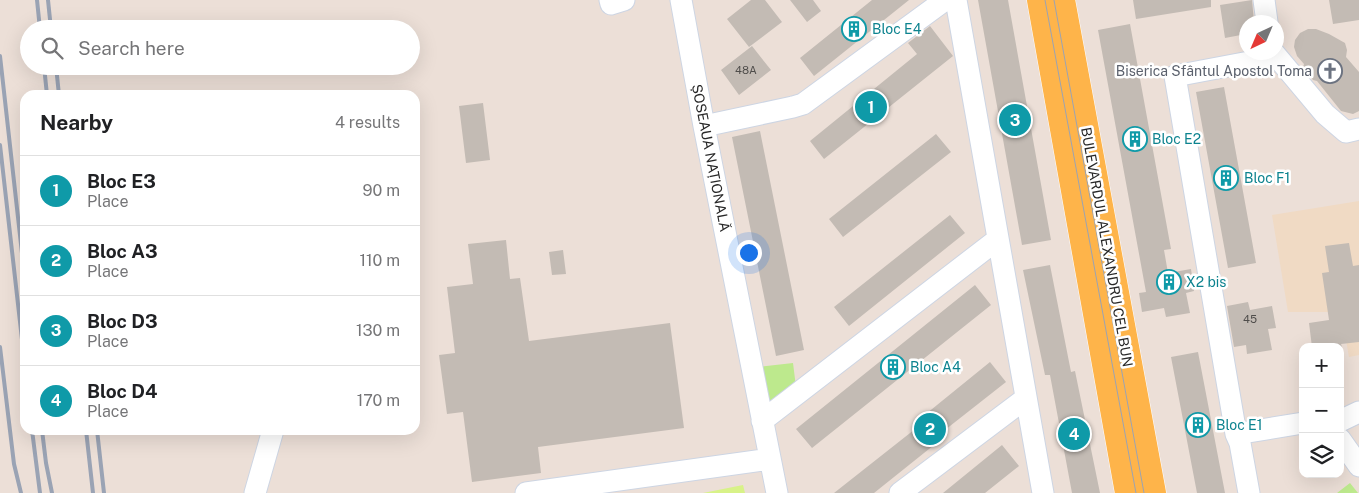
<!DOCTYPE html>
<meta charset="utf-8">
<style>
body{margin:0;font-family:"Public Sans",sans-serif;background:#f2f2f2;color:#202124}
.controls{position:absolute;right:15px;bottom:15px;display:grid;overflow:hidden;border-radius:10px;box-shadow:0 5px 20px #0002}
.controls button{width:45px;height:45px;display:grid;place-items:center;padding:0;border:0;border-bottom:1px solid #e0e0e0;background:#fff;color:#202124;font:25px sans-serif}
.compass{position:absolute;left:1239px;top:15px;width:45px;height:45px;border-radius:50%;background:#fff;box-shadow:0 5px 20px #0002;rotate:224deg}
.you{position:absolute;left:748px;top:252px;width:18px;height:18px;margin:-12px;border:4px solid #fff;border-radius:50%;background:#1a73e8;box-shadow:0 0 0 8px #1a73e833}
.badge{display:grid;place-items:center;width:32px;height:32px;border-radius:50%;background:#b45309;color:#fff;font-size:16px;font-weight:700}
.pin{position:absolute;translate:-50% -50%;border:2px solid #fff;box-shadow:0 1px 5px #0006}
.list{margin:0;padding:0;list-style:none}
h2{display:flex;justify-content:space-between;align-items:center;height:65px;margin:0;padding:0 20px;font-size:21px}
h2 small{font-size:16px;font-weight:400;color:#757577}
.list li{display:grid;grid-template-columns:32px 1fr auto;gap:15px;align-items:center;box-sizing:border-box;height:70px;padding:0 20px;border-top:1px solid #e0e0e0}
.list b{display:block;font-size:19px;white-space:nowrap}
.list p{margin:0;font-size:16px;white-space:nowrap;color:#757577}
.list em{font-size:16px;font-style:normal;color:#757577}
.icon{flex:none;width:28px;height:28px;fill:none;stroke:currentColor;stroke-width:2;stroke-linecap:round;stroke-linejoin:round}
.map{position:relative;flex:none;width:1359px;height:493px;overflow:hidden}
.search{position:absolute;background:#fff;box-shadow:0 5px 20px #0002;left:20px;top:20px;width:400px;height:55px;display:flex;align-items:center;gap:12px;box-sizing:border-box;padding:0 18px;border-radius:28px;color:#757577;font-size:19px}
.panel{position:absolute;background:#fff;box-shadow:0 5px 20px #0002;left:20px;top:90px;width:400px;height:345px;border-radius:15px}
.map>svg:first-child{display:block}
</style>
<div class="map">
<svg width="1359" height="493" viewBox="0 0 1359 493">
<rect width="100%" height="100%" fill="#ecdfd7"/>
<path fill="#f0dac4" d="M1359 201V355L1349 357 1341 312H1288L1272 215Z"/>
<path fill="#bde98d" d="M793 363 796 387 772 406 762 399 758 367Z
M1350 483 1358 493H1337Z"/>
<path fill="#d8f288" d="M743 485 745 493H703Z"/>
<path fill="#c3bbb4" d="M751 0H765L782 22 749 47 727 19Z
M790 0H813L821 11 807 22Z
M872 0H909L814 76 800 58Z
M978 0H1008L1051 240 1022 245Z
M1133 0H1211V7L1136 19Z
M1252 0 1254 22H1246V34L1225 38 1220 5Z
M1329 0H1359V20L1333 24Z
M1130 24 1171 249 1164 250 1168 273 1191 269 1194 291 1186 293 1190 313 1166 317 1164 308 1142 312 1139 293 1146 292 1098 30Z
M930 26 953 56 824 159 810 141 917 54 908 43Z
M1308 29H1316L1329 34 1345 43 1347 50 1346 57 1359 72V111L1353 114 1341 111 1317 81 1313 80 1303 68 1304 64 1297 56 1294 47 1295 40 1300 33Z
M752 46 771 70 739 95 721 70Z
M1224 87 1256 263 1228 268 1196 92Z
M483 103 490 160 466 163 459 106Z
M760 131 804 350 776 356 732 137Z
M936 134 951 152 843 237 829 219Z
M950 215 965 233 849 326 834 307Z
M506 240 510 279 520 278 529 341 670 323 684 428 538 447 541 473 472 482 463 412 447 414 439 355 455 353 447 287 473 284 468 244Z
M1349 243 1353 266 1359 265V342L1341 344 1342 347H1312L1309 323 1329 320 1322 273 1329 272 1325 246Z
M563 250 566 274 552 275 549 252Z
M1050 265 1071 372 1075 371 1100 493H1072L1050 375H1045L1023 270Z
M975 285 991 305 812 448 796 429Z
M1248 302 1250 310 1272 306 1276 328 1268 329 1272 350 1247 354 1246 345 1234 347 1227 306Z
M1198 352 1225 493H1197L1171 357Z
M990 362 1006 382 936 437 939 441 874 493H834L924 422 921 418Z
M1002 445 1019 466 985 493H943Z"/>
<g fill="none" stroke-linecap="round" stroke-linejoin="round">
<defs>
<path id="minor" d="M610 0 611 4 624 0
M681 0 704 126 777 493
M956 0 1043 493
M1264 0 1267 22
M1273 52 1325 114 1346 132 1359 129
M704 126 793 107 803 104 945 0
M762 421 998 239
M1340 421 1359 412
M1236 434 1175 76 1265 59 1269 52
M1340 439 1359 466
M255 493 273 430
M526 493 770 459
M900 493 1026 398
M1249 493 1240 443 1236 434 1303 423"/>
<path id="major" d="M1041 0 1129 493
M1061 0 1152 493"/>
</defs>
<use href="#minor" stroke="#cdd5e3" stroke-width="23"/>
<use href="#major" stroke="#fff" stroke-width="29"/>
<use href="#minor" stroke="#fff" stroke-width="21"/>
<use href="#major" stroke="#feb44a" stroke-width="28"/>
<path stroke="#9aa3b4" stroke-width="1" d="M1045 0 1136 493
M1054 0 1144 493"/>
<path stroke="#9aa3b4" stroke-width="4" d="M37 0 40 29
M48 0 51 29
M0 56 25 280
M44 66 47 95
M56 66 59 95
M0 145 25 366
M0 347 14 464 21 493
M32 430 40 493
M42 430 46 463 52 493
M86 430 93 493
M97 430 104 493"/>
</g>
<defs>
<symbol id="building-ring" viewBox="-11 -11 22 22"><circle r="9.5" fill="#fff" stroke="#0f9aa8" stroke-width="1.5"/><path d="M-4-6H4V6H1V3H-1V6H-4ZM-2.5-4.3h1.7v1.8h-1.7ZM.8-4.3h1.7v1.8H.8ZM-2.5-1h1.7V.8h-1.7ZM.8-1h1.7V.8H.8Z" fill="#0f9aa8"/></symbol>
<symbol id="church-ring" viewBox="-11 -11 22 22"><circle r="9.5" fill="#fff" stroke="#6b7280" stroke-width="1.5"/><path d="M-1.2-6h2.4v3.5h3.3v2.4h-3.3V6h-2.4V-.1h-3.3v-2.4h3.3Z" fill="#6b7280"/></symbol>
</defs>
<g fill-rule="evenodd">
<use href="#building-ring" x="840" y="15" width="28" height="28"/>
<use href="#church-ring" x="1316" y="57" width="28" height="28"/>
<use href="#building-ring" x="1121" y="125" width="28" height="28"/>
<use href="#building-ring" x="1212" y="164" width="28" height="28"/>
<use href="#building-ring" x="1155" y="268" width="28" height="28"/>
<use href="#building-ring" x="879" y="353" width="28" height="28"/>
<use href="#building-ring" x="1184" y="411" width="28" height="28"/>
</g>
<g text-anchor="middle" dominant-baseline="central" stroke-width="5" stroke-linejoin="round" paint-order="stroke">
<g font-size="11" fill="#4f4d4b">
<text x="746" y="70">48A</text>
<text x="1250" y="319">45</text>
</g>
<g font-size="14" fill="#0d838f" stroke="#fff" text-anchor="start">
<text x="872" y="29">Bloc E4</text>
<text x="1152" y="139">Bloc E2</text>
<text x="1244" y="178">Bloc F1</text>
<text x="1186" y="282">X2 bis</text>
<text x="910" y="367">Bloc A4</text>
<text x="1216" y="425">Bloc E1</text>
</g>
<g font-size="14" fill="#5b616d" stroke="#fff" text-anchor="end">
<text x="1312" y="71">Biserica Sfântul Apostol Toma</text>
</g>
<g font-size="14" fill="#282828" stroke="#fff">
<text transform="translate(711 158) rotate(79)">ȘOSEAUA NAȚIONALĂ</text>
<text transform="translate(1107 247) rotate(80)">BULEVARDUL ALEXANDRU CEL BUN</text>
</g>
</g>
</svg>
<div class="controls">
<button>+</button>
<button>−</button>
<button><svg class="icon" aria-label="layers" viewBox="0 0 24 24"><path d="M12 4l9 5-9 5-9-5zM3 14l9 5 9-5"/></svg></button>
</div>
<svg class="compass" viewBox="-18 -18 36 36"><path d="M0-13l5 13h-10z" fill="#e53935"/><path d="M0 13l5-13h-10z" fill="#757577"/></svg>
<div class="you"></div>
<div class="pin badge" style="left:871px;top:107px;background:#0f9aa8">1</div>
<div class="pin badge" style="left:930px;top:429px;background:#0f9aa8">2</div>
<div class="pin badge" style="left:1015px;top:120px;background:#0f9aa8">3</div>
<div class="pin badge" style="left:1074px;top:434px;background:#0f9aa8">4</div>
<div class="search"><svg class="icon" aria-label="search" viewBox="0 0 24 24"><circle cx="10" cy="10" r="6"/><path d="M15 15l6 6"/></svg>Search here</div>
<section class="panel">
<h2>Nearby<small>4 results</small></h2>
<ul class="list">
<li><span class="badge" style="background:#0f9aa8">1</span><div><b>Bloc E3</b><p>Place</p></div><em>90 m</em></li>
<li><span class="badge" style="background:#0f9aa8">2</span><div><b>Bloc A3</b><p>Place</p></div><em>110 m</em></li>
<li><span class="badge" style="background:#0f9aa8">3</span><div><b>Bloc D3</b><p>Place</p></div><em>130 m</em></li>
<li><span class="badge" style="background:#0f9aa8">4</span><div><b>Bloc D4</b><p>Place</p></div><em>170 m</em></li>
</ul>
</section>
</div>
